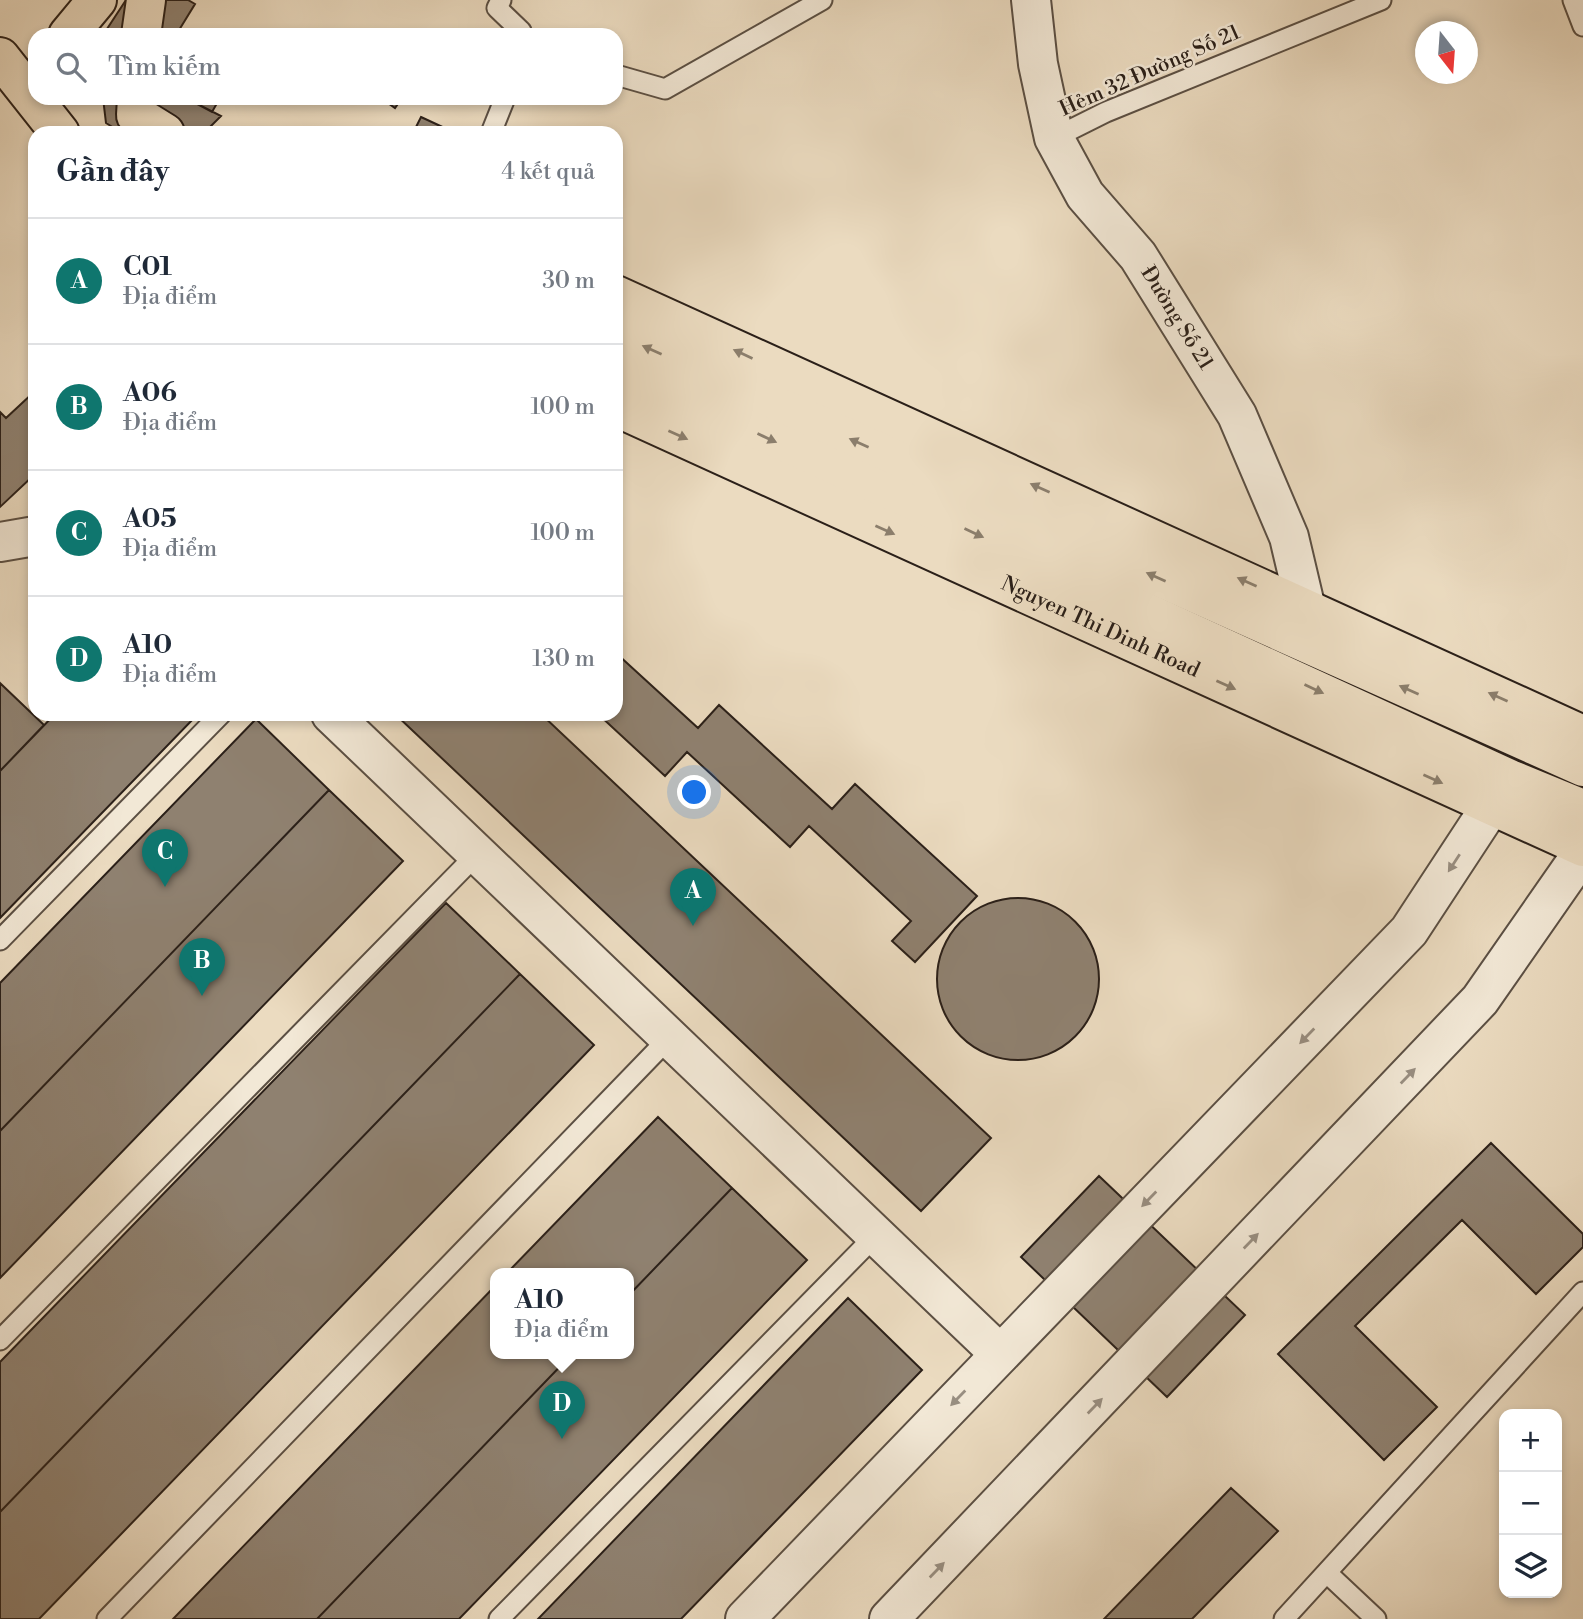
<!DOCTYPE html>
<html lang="vi">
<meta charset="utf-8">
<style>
body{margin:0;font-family:"Libre Bodoni",serif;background:#f2f2f3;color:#1f2937}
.controls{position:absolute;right:21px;bottom:21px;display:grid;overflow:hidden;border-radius:14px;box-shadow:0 4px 10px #0003}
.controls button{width:63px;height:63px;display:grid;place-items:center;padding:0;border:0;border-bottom:2px solid #e0e1e3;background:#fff;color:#1f2937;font:35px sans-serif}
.compass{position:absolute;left:1415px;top:21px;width:63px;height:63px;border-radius:50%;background:#fff;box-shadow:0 4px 10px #0003;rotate:163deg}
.you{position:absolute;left:695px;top:793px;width:24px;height:24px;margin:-18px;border:5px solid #fff;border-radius:50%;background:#1a73e8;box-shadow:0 0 0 10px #1a73e833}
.badge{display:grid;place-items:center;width:46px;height:46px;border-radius:50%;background:#0f766e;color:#fff;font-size:23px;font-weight:700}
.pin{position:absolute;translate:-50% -58px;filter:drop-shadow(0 2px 4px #0008)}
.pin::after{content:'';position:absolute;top:37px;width:24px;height:21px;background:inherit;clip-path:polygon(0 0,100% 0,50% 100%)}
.popup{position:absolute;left:490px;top:1268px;width:144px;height:91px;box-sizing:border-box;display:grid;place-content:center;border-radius:14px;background:#fff;filter:drop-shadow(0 2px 5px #0005);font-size:23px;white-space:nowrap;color:#747a83}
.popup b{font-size:26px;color:#1f2937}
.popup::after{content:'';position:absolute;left:50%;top:100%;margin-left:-14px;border:14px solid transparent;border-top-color:#fff}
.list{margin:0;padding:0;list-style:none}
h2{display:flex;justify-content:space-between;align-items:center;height:91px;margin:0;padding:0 28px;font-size:30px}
h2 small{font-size:23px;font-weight:400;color:#747a83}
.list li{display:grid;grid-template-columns:46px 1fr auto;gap:21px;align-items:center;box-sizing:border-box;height:126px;padding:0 28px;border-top:2px solid #e0e1e3}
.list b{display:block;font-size:26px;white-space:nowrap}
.list p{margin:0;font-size:23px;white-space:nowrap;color:#747a83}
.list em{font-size:23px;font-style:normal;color:#747a83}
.icon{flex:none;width:38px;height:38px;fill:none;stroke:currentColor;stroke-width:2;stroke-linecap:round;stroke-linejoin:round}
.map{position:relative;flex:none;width:1583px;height:1619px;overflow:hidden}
.search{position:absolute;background:#fff;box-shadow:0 4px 10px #0003;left:28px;top:28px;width:595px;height:77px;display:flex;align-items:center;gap:18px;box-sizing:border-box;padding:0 24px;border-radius:21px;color:#747a83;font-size:26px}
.panel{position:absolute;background:#fff;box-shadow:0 4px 10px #0003;left:28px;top:126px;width:595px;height:595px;border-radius:21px}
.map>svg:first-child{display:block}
</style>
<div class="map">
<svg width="1583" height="1619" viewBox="0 0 1583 1619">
<rect width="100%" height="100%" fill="#ebdbc0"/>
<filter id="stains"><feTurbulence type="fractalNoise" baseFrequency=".00286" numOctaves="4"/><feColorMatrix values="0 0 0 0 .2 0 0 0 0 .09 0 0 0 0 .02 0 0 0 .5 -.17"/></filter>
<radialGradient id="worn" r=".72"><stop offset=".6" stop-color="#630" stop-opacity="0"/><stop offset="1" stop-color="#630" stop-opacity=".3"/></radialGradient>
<path fill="#8f8170" stroke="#2b2019" stroke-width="2" d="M126 0H188L195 4 176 35H103Z
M103 98H186L221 116 204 133H122L106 123Z
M186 98H220L212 112Z
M381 98H402L395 108Z
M421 117 449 130 447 133H413Z
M35 391V474L0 507V412L6 418Z
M616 653 698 728 719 705 832 809 855 784 977 896 915 962 892 941 911 921 809 826 790 847 687 752 665 776 598 714H616Z
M0 683 44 725 0 771Z
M55 714H198L0 918V771Z
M395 714H541L991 1138 921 1211Z
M256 719 329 790 0 1131V983Z
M329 790 403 861 0 1278V1131Z
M937 979a81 81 0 1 1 162 0a81 81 0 1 1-162 0Z
M446 903 520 974 0 1512V1362Z
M520 974 594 1045 39 1619H0V1512Z
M658 1117 732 1188 628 1296V1273H507Z
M1491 1143 1583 1234V1247L1536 1294 1462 1220 1355 1326 1437 1407 1384 1460 1278 1354Z
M1099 1176 1245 1315 1167 1397 1021 1257Z
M732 1188 807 1260 459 1619H317L573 1353H628V1296Z
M496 1285V1353H573L317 1619H173Z
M848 1298 922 1370 681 1619H538Z
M1231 1488 1278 1531 1192 1619H1104Z"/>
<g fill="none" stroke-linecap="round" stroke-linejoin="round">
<defs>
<path id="service" d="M501 0 497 8 521 31 520 35
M1573 0 1583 26
M616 75 665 89 822 0
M491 133 505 98
M1054 138 1106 112 1381 0
M0 940 221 714
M0 1340 477 854
M1327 1573 1376 1619
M107 1619 669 1038
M499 1619 876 1235
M1284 1619 1583 1292"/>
<g id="minor">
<path id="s1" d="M1031 0 1038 64 1054 138 1085 195 1138 256 1237 415 1289 537 1306 609 1308 637"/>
<path d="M0 542 35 536"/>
<path d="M331 714 1000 1354"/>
<path d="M745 1619 1409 931 1491 806"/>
<path d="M889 1619 1480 1000 1583 852"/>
</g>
<g id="primary">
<path d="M68 35 97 0"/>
<path d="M141 35 146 0"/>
<path d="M0 57 60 133"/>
<path d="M137 98 136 115 165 133"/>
<path d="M616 295 1583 735"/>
<path d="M616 334 1583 767"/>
<path d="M616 369 1510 779 1583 809"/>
<path id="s2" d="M616 407 1583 847"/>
</g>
</defs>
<use href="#service" stroke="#5b4f43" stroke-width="23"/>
<use href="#minor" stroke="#5b4f43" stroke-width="42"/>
<use href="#primary" stroke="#2b2019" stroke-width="42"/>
<use href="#service" stroke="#f2e8d6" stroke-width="19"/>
<use href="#minor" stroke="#f2e8d6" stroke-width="38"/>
<use href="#primary" stroke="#ebdbc0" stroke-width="38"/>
</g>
<defs><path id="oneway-solid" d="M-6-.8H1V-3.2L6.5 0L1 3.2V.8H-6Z" transform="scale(1.75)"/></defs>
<g fill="#8b7e6c">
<use href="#oneway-solid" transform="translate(652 350) rotate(-156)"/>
<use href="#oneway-solid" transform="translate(743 354) rotate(-155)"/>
<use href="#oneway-solid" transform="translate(678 435) rotate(24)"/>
<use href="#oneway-solid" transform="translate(767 438) rotate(25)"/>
<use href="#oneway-solid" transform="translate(859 443) rotate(-156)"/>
<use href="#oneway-solid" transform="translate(1040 488) rotate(-156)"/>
<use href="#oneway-solid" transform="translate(885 530) rotate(24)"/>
<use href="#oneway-solid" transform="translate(974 533) rotate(25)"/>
<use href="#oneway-solid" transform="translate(1156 577) rotate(-156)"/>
<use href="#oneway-solid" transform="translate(1247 582) rotate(-156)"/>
<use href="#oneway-solid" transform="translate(1226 685) rotate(24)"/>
<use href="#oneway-solid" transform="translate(1314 689) rotate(25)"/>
<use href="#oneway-solid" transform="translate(1409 690) rotate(-156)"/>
<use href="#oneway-solid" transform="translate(1498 697) rotate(-156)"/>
<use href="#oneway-solid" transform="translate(1433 779) rotate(24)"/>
</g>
<g fill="#988e81">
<use href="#oneway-solid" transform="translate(1454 863) rotate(123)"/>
<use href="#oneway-solid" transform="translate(1307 1036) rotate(134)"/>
<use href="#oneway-solid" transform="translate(1408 1076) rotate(-46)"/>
<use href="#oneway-solid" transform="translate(1149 1199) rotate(134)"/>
<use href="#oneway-solid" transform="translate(1251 1241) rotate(-46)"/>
<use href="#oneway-solid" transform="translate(958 1398) rotate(134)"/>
<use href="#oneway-solid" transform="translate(1095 1406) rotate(-46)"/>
<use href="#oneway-solid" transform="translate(937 1570) rotate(-46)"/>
</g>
<g text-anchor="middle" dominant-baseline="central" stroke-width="5" stroke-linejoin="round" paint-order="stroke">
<g font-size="21" fill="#2b2019" stroke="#f2e8d6">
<text transform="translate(1150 71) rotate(-24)">Hẻm 32 Đường Số 21</text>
<text stroke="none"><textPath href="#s1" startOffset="359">Đường Số 21</textPath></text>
<text stroke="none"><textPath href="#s2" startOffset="532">Nguyen Thi Dinh Road</textPath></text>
</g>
</g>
<rect width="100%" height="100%" filter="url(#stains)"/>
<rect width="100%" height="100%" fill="url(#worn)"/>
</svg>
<div class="controls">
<button>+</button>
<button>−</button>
<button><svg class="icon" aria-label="layers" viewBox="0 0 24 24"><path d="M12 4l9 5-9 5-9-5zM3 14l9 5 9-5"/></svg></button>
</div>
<svg class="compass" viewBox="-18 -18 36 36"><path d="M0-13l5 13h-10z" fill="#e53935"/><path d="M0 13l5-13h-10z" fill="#747a83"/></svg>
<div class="you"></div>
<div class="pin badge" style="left:693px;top:926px">A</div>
<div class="pin badge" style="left:202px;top:996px">B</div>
<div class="pin badge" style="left:165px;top:887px">C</div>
<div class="pin badge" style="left:562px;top:1439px">D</div>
<div class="popup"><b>A10</b>Địa điểm</div>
<div class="search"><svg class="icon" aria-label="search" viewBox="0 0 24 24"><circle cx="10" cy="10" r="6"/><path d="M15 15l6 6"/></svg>Tìm kiếm</div>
<section class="panel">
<h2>Gần đây<small>4 kết quả</small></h2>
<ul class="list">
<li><span class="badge">A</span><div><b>C01</b><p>Địa điểm</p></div><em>30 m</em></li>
<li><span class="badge">B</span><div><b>A06</b><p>Địa điểm</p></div><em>100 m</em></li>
<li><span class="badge">C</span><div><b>A05</b><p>Địa điểm</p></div><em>100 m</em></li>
<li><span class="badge">D</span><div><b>A10</b><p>Địa điểm</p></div><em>130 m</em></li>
</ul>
</section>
</div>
